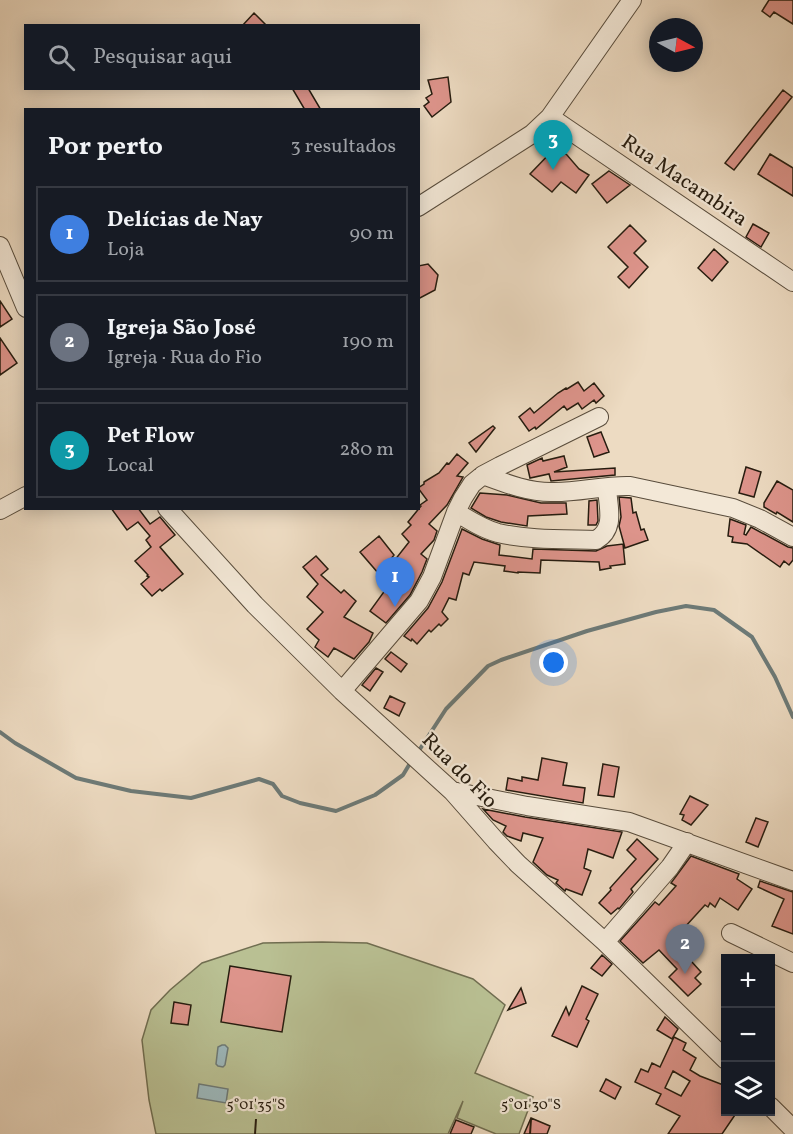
<!DOCTYPE html>
<html lang="pt">
<meta charset="utf-8">
<style>
body{margin:0;font-family:Vollkorn,serif;background:#20242c;color:#f1f3f6}
.controls{position:absolute;right:18px;bottom:18px;display:grid;overflow:hidden;border-radius:0px;box-shadow:0 3px 15px #0003}
.controls button{width:54px;height:54px;display:grid;place-items:center;padding:0;border:0;border-bottom:2px solid #363941;background:#171b24;color:#f1f3f6;font:30px sans-serif}
.compass{position:absolute;left:649px;top:18px;width:54px;height:54px;border-radius:50%;background:#171b24;box-shadow:0 3px 15px #0003;rotate:97deg}
.you{position:absolute;left:554px;top:663px;width:21px;height:21px;margin:-15px;border:4px solid #fff;border-radius:50%;background:#1a73e8;box-shadow:0 0 0 9px #1a73e833}
.badge{display:grid;place-items:center;width:39px;height:39px;border-radius:50%;background:#c59692;color:#fff;font-size:20px;font-weight:700}
.pin{position:absolute;translate:-50% -50px;filter:drop-shadow(0 2px 3px #0008)}
.pin::after{content:'';position:absolute;top:32px;width:21px;height:18px;background:inherit;clip-path:polygon(0 0,100% 0,50% 100%)}
.list{margin:0;padding:0;list-style:none}
h2{display:flex;justify-content:space-between;align-items:center;height:78px;margin:0;padding:0 24px;font-size:26px}
h2 small{font-size:20px;font-weight:400;color:#9ea1a6}
.list li{display:grid;grid-template-columns:39px 1fr auto;gap:18px;align-items:center;box-sizing:border-box;height:96px;margin:0 12px 12px;padding:0 12px;border:2px solid #363941;border-radius:0px}
.list b{display:block;font-size:22px;white-space:nowrap}
.list p{margin:0;font-size:20px;white-space:nowrap;color:#9ea1a6}
.list em{font-size:20px;font-style:normal;color:#9ea1a6}
.icon{flex:none;width:33px;height:33px;fill:none;stroke:currentColor;stroke-width:2;stroke-linecap:round;stroke-linejoin:round}
.map{position:relative;flex:none;width:793px;height:1134px;overflow:hidden}
.search{position:absolute;background:#171b24;box-shadow:0 3px 15px #0003;left:24px;top:24px;width:396px;height:66px;display:flex;align-items:center;gap:15px;box-sizing:border-box;padding:0 21px;border-radius:0px;color:#9ea1a6;font-size:22px}
.panel{position:absolute;background:#171b24;box-shadow:0 3px 15px #0003;left:24px;top:108px;width:396px;height:402px;border-radius:0px}
.map>svg:first-child{display:block}
</style>
<div class="map">
<svg width="793" height="1134" viewBox="0 0 793 1134">
<rect width="100%" height="100%" fill="#eddbc2"/>
<filter id="stains"><feTurbulence type="fractalNoise" baseFrequency=".00333" numOctaves="4"/><feColorMatrix values="0 0 0 0 .2 0 0 0 0 .09 0 0 0 0 .02 0 0 0 .5 -.17"/></filter>
<radialGradient id="worn" r=".72"><stop offset=".6" stop-color="#630" stop-opacity="0"/><stop offset="1" stop-color="#630" stop-opacity=".3"/></radialGradient>
<path fill="#b9c093" stroke="#706e51" stroke-width="1.5" d="M322 942 367 943 473 979 505 1005 475 1073 533 1097 519 1134H496L457 1118 463 1101 448 1134H156L149 1100 142 1040 151 1010 170 990 202 963 263 943Z"/>
<path fill="#9db9bd" stroke="#6d7a77" stroke-width="1.5" d="M222 1045H225L228 1048 225 1065 223 1067 218 1066 216 1064 218 1047Z
M199 1084 228 1089 226 1103 197 1098Z"/>
<g fill="none" stroke-linecap="round" stroke-linejoin="round">
<path stroke="#6d7a77" stroke-width="4" d="M0 732 15 743 76 778 131 791 191 798 259 779 273 784 282 796 300 803 336 811 375 795 403 775 409 765
M420 749 446 709 488 666 501 660 587 631 656 612 686 606 714 610 752 637 775 677 793 717"/>
</g>
<path fill="#dd948b" stroke="#261c0f" stroke-width="1.5" fill-rule="evenodd" d="M769 0H793V24L774 12 770 17 762 11Z
M254 13 267 26H242Z
M448 77 451 102 432 117 424 106 429 102 426 98 432 94 428 80Z
M292 88H308L321 110H305Z
M783 90 792 97 734 170 725 163Z
M556 147 567 155 579 169 589 175 576 193 561 182 552 192 530 174Z
M770 154 793 168V196L758 174Z
M609 171 630 185 607 203 592 184Z
M753 224 769 233 761 247 746 237Z
M630 225 646 241 634 253 648 267 629 288 618 277 628 267 608 247Z
M714 249 728 262 712 281 698 268Z
M428 264 438 275 435 290 418 299V266Z
M0 301 12 319 0 327Z
M0 338 17 363 0 375Z
M578 382 584 391 594 383 604 396 596 403 594 400 582 409 578 403 567 410 564 406 536 429 535 427 529 431 519 417 530 408 534 413 558 393 566 388 567 389Z
M493 426 495 428 476 452 469 443Z
M601 432 609 452 594 457 587 437Z
M457 454 468 463 457 476 463 477 447 505 429 524 437 531 434 540 421 554 427 559 422 572 410 595 386 623 370 611 402 567 394 561 409 542 402 534 411 525 408 522 421 506 420 505 427 500 418 488 424 484V482L439 473 447 463 449 464Z
M564 456 567 467 554 472 615 468V475L551 481 549 474 530 478 527 465 542 458 543 461Z
M746 467 761 472 754 497 739 493Z
M777 481 793 490V522L777 512 776 514 764 507V503Z
M480 493 507 495 541 503H566L567 514 528 516 527 526 501 522 486 517 471 508Z
M619 497 631 498 633 513 636 512 641 530 644 529 648 540 625 548 619 526 621 517Z
M597 500 598 521 596 525H588L589 501Z
M111 508H138L150 524 160 517 175 535 160 547 183 574 162 591 160 589 152 596 141 584 149 577 147 576 148 575 135 561 151 547 146 540 150 536 138 522 127 530Z
M730 519 746 525 744 534 746 535 751 527 788 547 793 548V560L789 565 784 561 780 567 747 544 732 542 733 537 728 536Z
M462 529 482 539 500 545 499 555 532 559 533 549 596 551 607 546 623 544 625 564 610 566 611 568 600 570 599 562 541 560 540 573 518 572V573L504 571 505 566 474 562 469 575 463 573 456 600 449 598 442 612 448 619 441 626 439 624 431 632 429 630 417 644 412 639 411 641 404 636 428 608 442 582Z
M379 536 394 555 379 574 360 552Z
M316 556 328 569 321 575 341 593 344 590 356 601 344 617 373 633 369 642 354 659 334 648 328 657 315 647 319 640 307 629 323 612 307 597 318 584 303 567Z
M391 652 407 664 401 672 385 659Z
M376 668 383 672 370 691 362 685Z
M390 696 405 703 399 716 384 708Z
M542 758 567 763 563 785 585 788 583 803 506 790 508 778 522 781V777L538 780Z
M603 764 619 767 614 797 598 795Z
M690 796 708 805 691 825 682 820 684 815 680 814Z
M483 809 525 817 622 832 613 858 588 849 584 868 591 871 582 895 566 889 565 891 556 883 558 880 547 875 533 862 543 838 523 833 521 841 507 836 503 832 506 826 493 820Z
M756 818 768 822 758 847 746 842Z
M637 839 658 859 631 889 633 892 619 909 618 908 611 914 599 903 611 890 610 888 636 859 627 850Z
M691 856 739 874 737 879 752 889 738 910 720 898 715 907 710 903 708 907 705 905 674 939 684 949 682 951 701 972 695 978 701 984 688 996 669 977 677 969 659 950 643 963 620 941 655 902 659 905 676 886 671 883Z
M760 881 793 892V934L772 926 784 899 758 887Z
M602 955 612 964 602 976 591 968Z
M230 966 291 976 282 1032 221 1022Z
M582 986 598 994 586 1019 589 1021 577 1047 552 1036 566 1007 569 1015Z
M521 988 526 1003 508 1010Z
M174 1002 191 1005 188 1025 171 1023Z
M665 1017 678 1029 672 1039 657 1030Z
M674 1037 686 1043 683 1050 696 1058 690 1070 700 1076 726 1086V1112H737L722 1134H668L680 1116 656 1104 661 1094 635 1082 641 1069 648 1072 652 1063 660 1067ZM673 1071 690 1081 681 1096 665 1088Z
M606 1079 621 1087 615 1099 600 1091Z
M531 1118 550 1126 547 1134H524Z
M456 1120 474 1127 471 1134H450Z"/>
<g fill="none" stroke-linecap="round" stroke-linejoin="round">
<defs>
<path id="minor" d="M550 117 793 282
M418 207 532 134 550 117 632 0
M0 246 26 308
M483 475C505 483 527 492 551 492 577 493 604 485 630 486L733 508 760 519 793 537
M167 508 255 605 342 691 452 791 496 841 518 864 605 942 726 1060
M0 510 26 496
M456 512C469 520 483 529 498 533 528 540 565 539 596 540 616 529 608 507 607 488
M342 691 419 601 432 577 456 512 463 498 472 484 483 475 500 466 599 417
M452 791 527 806 629 822 793 881
M731 933 793 963
M605 942 670 867 679 854 687 842
M770 1106 793 1129"/>
</defs>
<use href="#minor" stroke="#584c3c" stroke-width="20"/>
<use href="#minor" stroke="#f3e8d7" stroke-width="18"/>
</g>
<path fill="none" stroke="#261c0f" stroke-width="2" d="M255 1134 256 1119M530 1134 531 1119"/>
<g text-anchor="middle" dominant-baseline="central" stroke-width="4.5" stroke-linejoin="round" paint-order="stroke">
<g font-size="21" fill="#261c0f" stroke="#f3e8d7">
<text transform="translate(684 181) rotate(34)">Rua Macambira</text>
<text transform="translate(459 771) rotate(45)">Rua do Fio</text>
</g>
</g>
<g font-size="15" text-anchor="middle" fill="#261c0f" stroke="#f3e8d7" stroke-width="4.5" stroke-linejoin="round" paint-order="stroke">
<text x="256" y="1109">5°01'35"S</text>
<text x="531" y="1109">5°01'30"S</text>
</g>
<rect width="100%" height="100%" filter="url(#stains)"/>
<rect width="100%" height="100%" fill="url(#worn)"/>
</svg>
<div class="controls">
<button>+</button>
<button>−</button>
<button><svg class="icon" aria-label="layers" viewBox="0 0 24 24"><path d="M12 4l9 5-9 5-9-5zM3 14l9 5 9-5"/></svg></button>
</div>
<svg class="compass" viewBox="-18 -18 36 36"><path d="M0-13l5 13h-10z" fill="#e53935"/><path d="M0 13l5-13h-10z" fill="#9ea1a6"/></svg>
<div class="you"></div>
<div class="pin badge" style="left:395px;top:607px;background:#3f7fe0">1</div>
<div class="pin badge" style="left:685px;top:974px;background:#6b7280">2</div>
<div class="pin badge" style="left:553px;top:170px;background:#0f9aa8">3</div>
<div class="search"><svg class="icon" aria-label="search" viewBox="0 0 24 24"><circle cx="10" cy="10" r="6"/><path d="M15 15l6 6"/></svg>Pesquisar aqui</div>
<section class="panel">
<h2>Por perto<small>3 resultados</small></h2>
<ul class="list">
<li><span class="badge" style="background:#3f7fe0">1</span><div><b>Delícias de Nay</b><p>Loja</p></div><em>90 m</em></li>
<li><span class="badge" style="background:#6b7280">2</span><div><b>Igreja São José</b><p>Igreja · Rua do Fio</p></div><em>190 m</em></li>
<li><span class="badge" style="background:#0f9aa8">3</span><div><b>Pet Flow</b><p>Local</p></div><em>280 m</em></li>
</ul>
</section>
</div>
